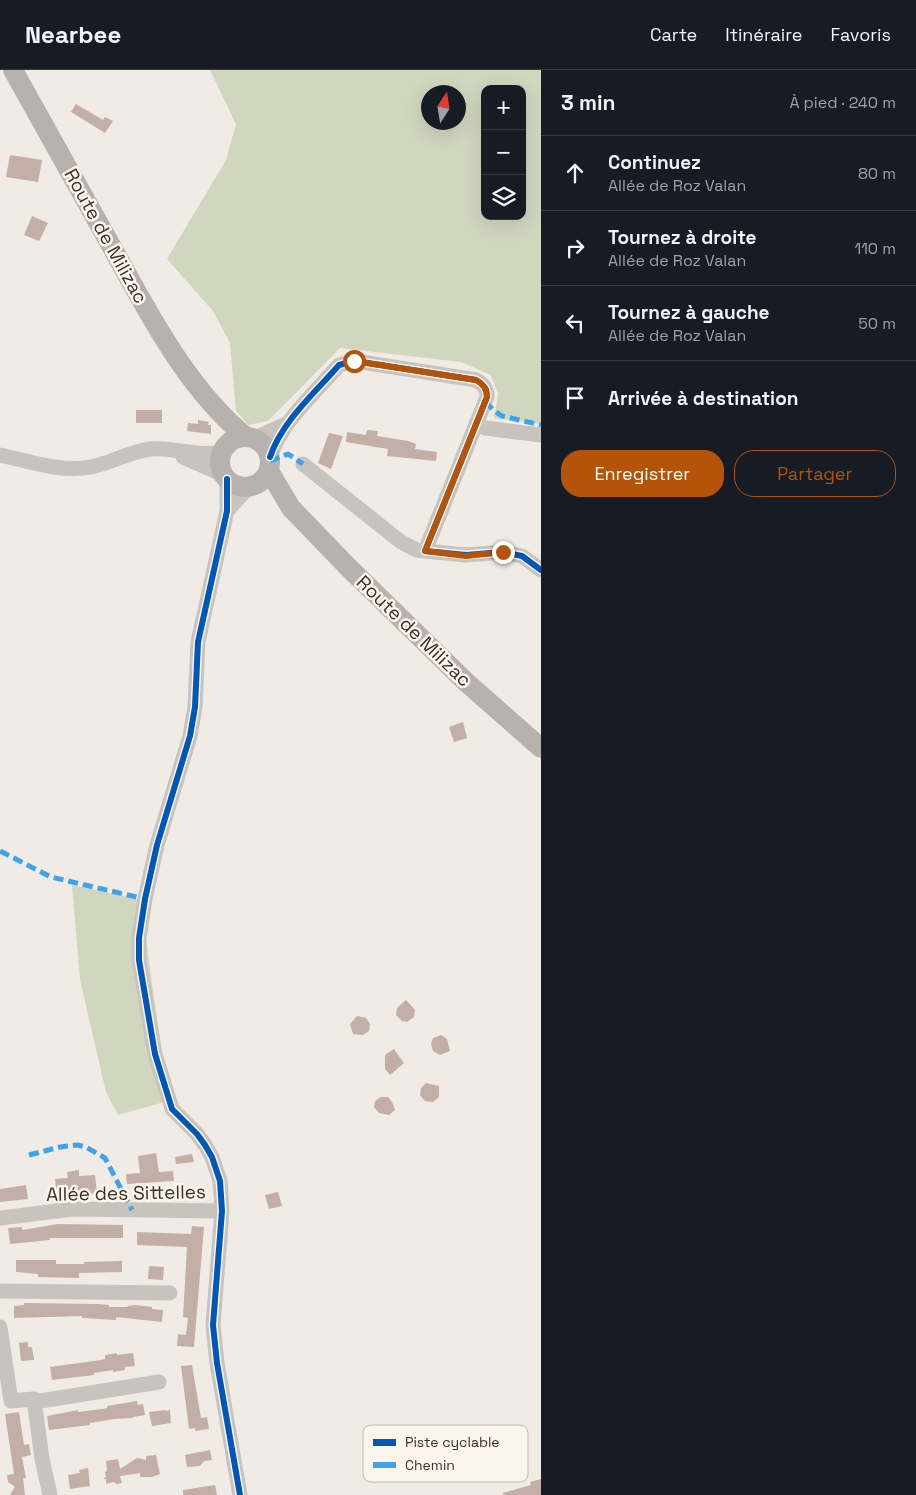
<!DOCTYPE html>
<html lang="fr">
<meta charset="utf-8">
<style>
body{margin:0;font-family:"Space Grotesk",sans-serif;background:#242831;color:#f1f3f6}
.controls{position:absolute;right:15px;top:15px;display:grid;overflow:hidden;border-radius:10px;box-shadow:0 5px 20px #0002}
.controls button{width:45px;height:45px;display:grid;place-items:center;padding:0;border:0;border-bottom:1px solid #363941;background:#171b24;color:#f1f3f6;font:25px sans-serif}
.compass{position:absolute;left:421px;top:15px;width:45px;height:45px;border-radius:50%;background:#171b24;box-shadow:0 5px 20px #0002;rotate:12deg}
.stop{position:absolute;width:15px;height:15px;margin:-11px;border:4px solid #b45309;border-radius:50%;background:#fff}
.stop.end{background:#b45309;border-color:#fff;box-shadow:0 1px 5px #0008}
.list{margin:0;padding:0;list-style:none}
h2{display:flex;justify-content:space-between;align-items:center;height:65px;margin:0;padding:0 20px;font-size:21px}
h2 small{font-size:16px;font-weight:400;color:#9ea1a6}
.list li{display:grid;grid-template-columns:32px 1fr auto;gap:15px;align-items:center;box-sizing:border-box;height:75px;padding:0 20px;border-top:1px solid #363941}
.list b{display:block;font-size:19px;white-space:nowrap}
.list p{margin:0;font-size:16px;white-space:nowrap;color:#9ea1a6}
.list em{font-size:16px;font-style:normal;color:#9ea1a6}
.actions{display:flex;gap:10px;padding:15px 20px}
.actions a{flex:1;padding:11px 0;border:1px solid #b45309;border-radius:20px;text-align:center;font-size:18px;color:#b45309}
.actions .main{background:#b45309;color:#fff}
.icon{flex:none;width:28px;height:28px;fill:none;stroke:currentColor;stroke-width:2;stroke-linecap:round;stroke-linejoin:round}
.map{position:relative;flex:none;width:541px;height:1425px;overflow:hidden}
header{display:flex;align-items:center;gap:30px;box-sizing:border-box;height:70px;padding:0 25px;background:#171b24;border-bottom:1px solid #363941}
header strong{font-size:24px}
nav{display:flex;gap:28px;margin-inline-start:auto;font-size:18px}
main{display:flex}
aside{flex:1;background:#171b24}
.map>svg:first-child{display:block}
</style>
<header>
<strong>Nearbee</strong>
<nav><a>Carte</a><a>Itinéraire</a><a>Favoris</a></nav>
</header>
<main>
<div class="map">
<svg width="541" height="1425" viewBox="0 0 541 1425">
<rect width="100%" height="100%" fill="#f0ebe5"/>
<path fill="#d1d6bf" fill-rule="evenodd" d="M210 0H541V354L494 348 498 324 491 305 461 292 340 278 268 351 248 355 236 341 230 273 213 241 167 189 226 90 236 54ZM485 19H522V146H485ZM428 22H458V52H428Z
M72 815 150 832 146 869 161 978 175 1029 118 1045 106 1022 80 910Z"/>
<path fill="#c3afa7" d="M76 34 103 50 105 47 113 51 105 63 71 42Z
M10 85 42 90 38 112 6 107Z
M32 146 48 153 39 171 24 165Z
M136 340H162V353H136Z
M198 350 209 352 208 355H211V364L187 361 188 353 198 354Z
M367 360 378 361 377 366 408 371 416 374 415 379 437 382 436 391 387 386 388 379 346 372 347 362 366 365Z
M329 363 343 366 331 399 318 393Z
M463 652 467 668 454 672 449 657Z
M406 930 415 940 414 947 407 952 402 951 396 945 397 938Z
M357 946 366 948 370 954 369 961 363 965 353 964 350 954Z
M441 965 447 969 450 981 440 985 433 981 431 974 433 968Z
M394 979 404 993 390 1005 385 999V985Z
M426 1013 439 1016V1027L433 1032 425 1031 420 1025 421 1018Z
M381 1027H388L392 1032 395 1040 389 1045 379 1043 374 1037 375 1031Z
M156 1083 159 1102 173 1101 174 1111 127 1114 126 1104 140 1103 138 1086Z
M192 1084 194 1092 176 1094 175 1087Z
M79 1100V1106L95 1105 97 1123 90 1124V1128L73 1130 65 1131 64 1127 57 1128 55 1109 68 1108 67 1102Z
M26 1115 28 1129 0 1132V1119Z
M278 1122 282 1136 269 1139 265 1125Z
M58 1154 123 1155V1168H50V1170L10 1174 8 1158 22 1157V1160Z
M192 1156 204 1157 194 1277 177 1276 178 1264 186 1265 188 1248 183 1247 187 1177 137 1175V1162L191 1164Z
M16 1190H56V1194H84V1192L122 1191V1202L79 1203V1208L38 1207V1204L16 1202Z
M149 1196 164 1197 163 1210 148 1209Z
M24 1233 98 1234 109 1235V1237H127L128 1236 135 1235 152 1237V1239L163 1240 162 1252 116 1247V1250L82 1248V1246L14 1248V1236L24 1235Z
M28 1272V1277H32L34 1290 21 1291 19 1273Z
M117 1283V1285L133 1283 135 1296 125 1297V1300L113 1302V1300L94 1303V1305L52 1310 50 1297 101 1290 105 1289V1285Z
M192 1295 201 1348 207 1347 209 1359 195 1361V1358L189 1359 181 1296Z
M137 1331 138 1335 143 1334 145 1345 133 1347V1348L114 1349 90 1353V1355L49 1360 47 1346 78 1340V1342L102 1339 107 1338V1336Z
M165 1340V1341L170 1340 171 1353 152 1356 149 1342Z
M19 1342 24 1375 29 1374 31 1385 22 1387 26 1408H23L25 1425H10L15 1417 8 1412 7 1405 14 1404 5 1344Z
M210 1380 212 1390 204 1391 200 1396 187 1397 185 1385Z
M156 1385 160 1404 152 1407H140V1403L120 1406 122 1413 116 1414 114 1412 106 1414V1409H103L106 1407 105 1402 107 1401 106 1391 118 1389 120 1399 137 1388 146 1390V1386Z
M88 1398 90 1416 70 1419 68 1405 80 1403 79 1400Z
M541 1409V1425H504L503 1423 531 1415 530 1412Z
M215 1415 217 1425H183V1420Z"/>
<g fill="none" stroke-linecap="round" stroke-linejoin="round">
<path stroke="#c9c3be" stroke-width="15" d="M476 353 485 358 541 365
M253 369 288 353
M0 385C29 391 61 403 91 397 111 393 129 382 150 379 173 377 196 387 222 382
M183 387 222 404
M270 387C282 351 315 323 339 295L355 291 476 310C483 314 487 318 487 327L425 481 466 485 503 482 522 486 541 500
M303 394 401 472 417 480 425 481
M227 409V441L198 572 195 637 190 666 157 775 145 829 139 868V890L155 984 172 1039 197 1064 205 1075 212 1087 220 1111 222 1141 213 1255 217 1293 240 1425
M227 441 249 417
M0 1148 73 1139 222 1141
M0 1221 170 1223
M0 1257 11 1331 34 1329 42 1389 50 1425
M34 1332 159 1312"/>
<path stroke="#b8b1ad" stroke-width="20" d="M13 0C45 57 77 115 109 172 147 240 186 318 246 367
M220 392a25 25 0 1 1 50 0a25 25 0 1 1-50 0Z
M269 401 291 438 348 497 466 612 541 678"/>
<path stroke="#3fa3eb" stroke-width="5" stroke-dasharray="10 5" stroke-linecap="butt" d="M485 332 496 342 502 346 541 355
M270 391 288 384 303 394
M0 781 51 807 145 829
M29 1085 60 1077 77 1075 86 1077 105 1088 132 1140"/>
<defs>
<path id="cycleway" d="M270 387C282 351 315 323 339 295L355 291 476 310C483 314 487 318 487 327L425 481 466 485 503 482 522 486 541 500
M227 409V441L198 572 195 637 190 666 157 775 145 829 139 868V890L155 984 172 1039 197 1064 205 1075 212 1087 220 1111 222 1141 213 1255 217 1293 240 1425"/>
</defs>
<use href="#cycleway" stroke="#fbf5ee" stroke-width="9"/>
<use href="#cycleway" stroke="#0057b8" stroke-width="6"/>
</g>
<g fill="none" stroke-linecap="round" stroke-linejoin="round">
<path stroke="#b45309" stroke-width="6" d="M354 291 476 310C483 314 487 318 487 327L425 481 466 486 503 482"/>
</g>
<g text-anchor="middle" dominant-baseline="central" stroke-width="5" stroke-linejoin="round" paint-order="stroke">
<g font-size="19" fill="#3b302b" stroke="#fbf5ee">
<text transform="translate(106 166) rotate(61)">Route de Milizac</text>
<text transform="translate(414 561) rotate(44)">Route de Milizac</text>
<text transform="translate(126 1123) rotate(-1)">Allée des Sittelles</text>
</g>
</g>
<rect x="363" y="1355" width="165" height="57" rx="8" fill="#fbf5ee" stroke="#c1bab4" stroke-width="1"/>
<rect x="373" y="1369" width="23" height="7" fill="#0057b8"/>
<rect x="373" y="1392" width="23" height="6" fill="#3fa3eb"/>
<g font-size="14" fill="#3b302b">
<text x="405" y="1377">Piste cyclable</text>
<text x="405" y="1400">Chemin</text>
</g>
</svg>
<div class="controls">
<button>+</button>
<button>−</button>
<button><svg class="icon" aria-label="layers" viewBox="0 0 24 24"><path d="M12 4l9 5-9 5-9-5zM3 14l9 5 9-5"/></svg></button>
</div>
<svg class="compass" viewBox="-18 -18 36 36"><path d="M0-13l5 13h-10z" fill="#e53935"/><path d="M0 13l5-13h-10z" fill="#9ea1a6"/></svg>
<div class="stop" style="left:354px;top:291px"></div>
<div class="stop end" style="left:503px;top:482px"></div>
</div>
<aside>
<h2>3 min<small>À pied · 240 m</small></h2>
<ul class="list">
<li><svg class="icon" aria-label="ahead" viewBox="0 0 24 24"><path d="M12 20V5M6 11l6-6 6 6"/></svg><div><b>Continuez</b><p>Allée de Roz Valan</p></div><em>80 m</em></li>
<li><svg class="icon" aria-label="right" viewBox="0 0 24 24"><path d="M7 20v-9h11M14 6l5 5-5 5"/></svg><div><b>Tournez à droite</b><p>Allée de Roz Valan</p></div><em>110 m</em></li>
<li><svg class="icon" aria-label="left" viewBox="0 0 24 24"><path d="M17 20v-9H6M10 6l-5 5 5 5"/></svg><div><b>Tournez à gauche</b><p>Allée de Roz Valan</p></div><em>50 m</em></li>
<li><svg class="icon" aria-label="arrive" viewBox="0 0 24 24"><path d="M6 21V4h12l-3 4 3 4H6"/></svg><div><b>Arrivée à destination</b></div></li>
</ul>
<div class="actions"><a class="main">Enregistrer</a><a>Partager</a></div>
</aside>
</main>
